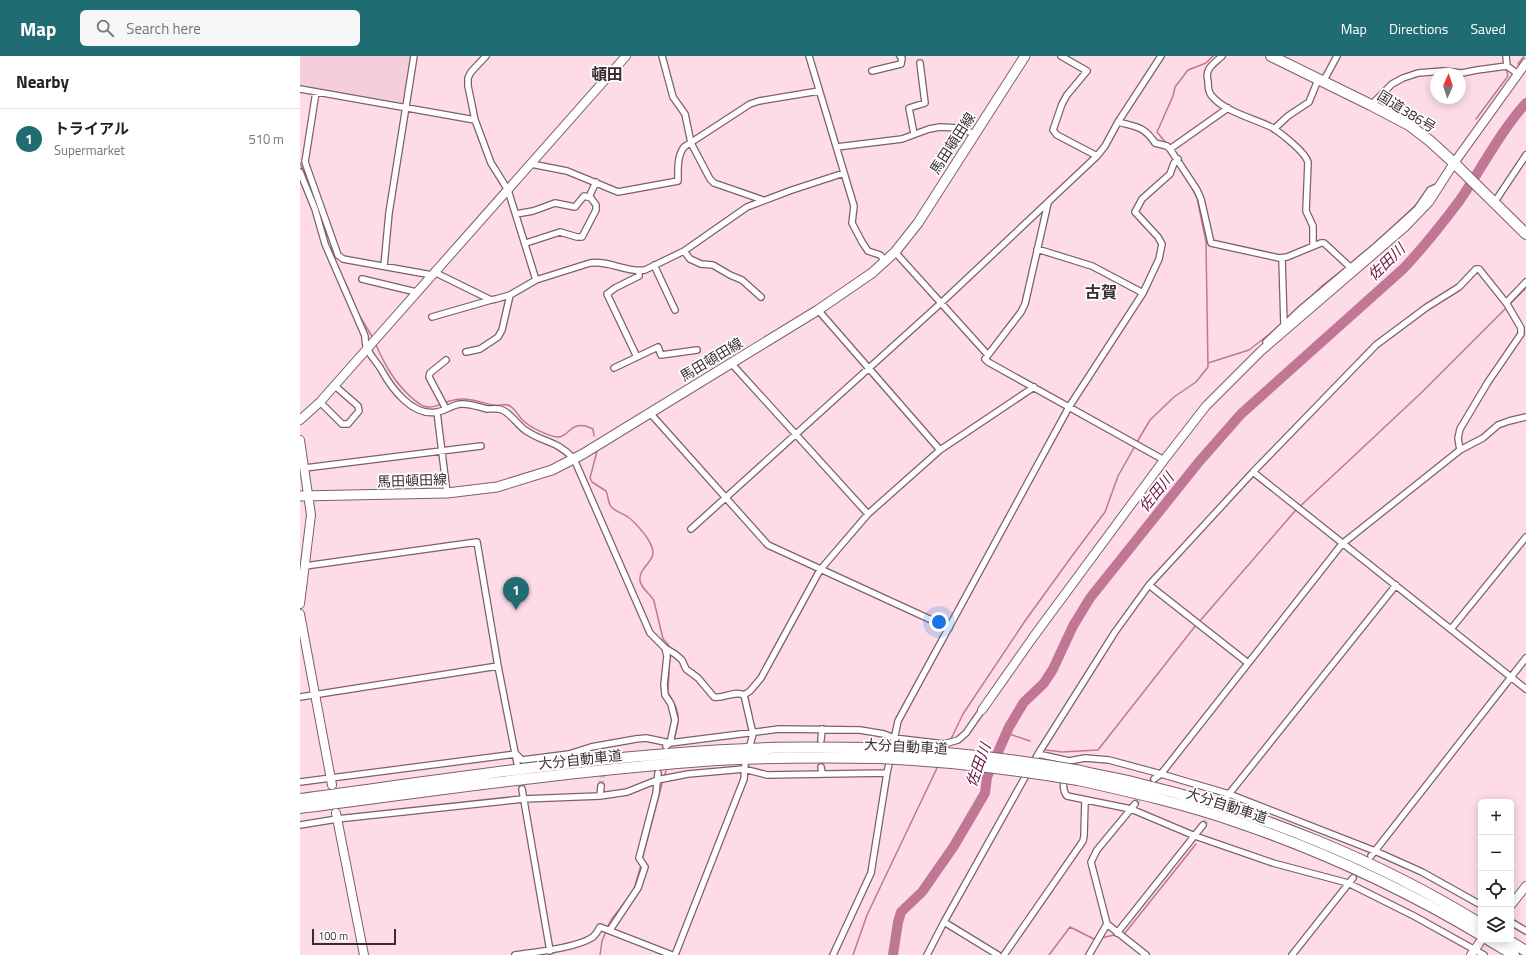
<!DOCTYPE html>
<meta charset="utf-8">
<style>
body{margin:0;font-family:"Titillium Web","Noto Sans JP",sans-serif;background:#f6f6f6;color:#222}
.controls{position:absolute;right:12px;bottom:12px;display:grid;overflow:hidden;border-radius:6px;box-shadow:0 2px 10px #0003}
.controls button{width:36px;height:36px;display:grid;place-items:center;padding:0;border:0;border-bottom:1px solid #e0e0e0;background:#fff;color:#222;font:20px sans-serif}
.compass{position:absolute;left:1130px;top:12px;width:36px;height:36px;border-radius:50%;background:#fff;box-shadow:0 2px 10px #0003;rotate:3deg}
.scale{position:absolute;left:12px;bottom:10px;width:84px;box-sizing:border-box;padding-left:4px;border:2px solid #3a2d32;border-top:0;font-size:11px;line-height:14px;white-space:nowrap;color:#3a2d32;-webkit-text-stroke:3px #fff;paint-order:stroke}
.you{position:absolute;left:639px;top:566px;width:14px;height:14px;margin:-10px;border:3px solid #fff;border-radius:50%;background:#1a73e8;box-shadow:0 0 0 6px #1a73e833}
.badge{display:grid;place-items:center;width:26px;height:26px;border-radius:50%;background:#206c73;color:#fff;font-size:13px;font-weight:700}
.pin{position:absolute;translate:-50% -33px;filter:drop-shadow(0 1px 2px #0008)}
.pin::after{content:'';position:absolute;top:21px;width:14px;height:12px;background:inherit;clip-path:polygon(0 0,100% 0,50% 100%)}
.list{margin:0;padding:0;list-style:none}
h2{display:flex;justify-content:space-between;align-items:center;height:52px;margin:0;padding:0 16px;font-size:17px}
h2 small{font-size:13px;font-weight:400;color:#767676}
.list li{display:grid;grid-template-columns:26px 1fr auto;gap:12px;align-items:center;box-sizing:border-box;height:60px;padding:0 16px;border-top:1px solid #e0e0e0}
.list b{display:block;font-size:15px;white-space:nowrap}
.list p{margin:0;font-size:13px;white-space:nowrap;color:#767676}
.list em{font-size:13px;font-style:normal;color:#767676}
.icon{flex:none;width:22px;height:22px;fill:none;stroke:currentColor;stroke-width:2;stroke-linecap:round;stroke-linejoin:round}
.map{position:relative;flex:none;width:1226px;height:899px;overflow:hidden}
header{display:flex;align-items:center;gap:24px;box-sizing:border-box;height:56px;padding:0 20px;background:#206c73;color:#fff}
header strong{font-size:19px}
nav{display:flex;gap:22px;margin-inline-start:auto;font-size:14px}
.search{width:280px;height:36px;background:#f6f6f6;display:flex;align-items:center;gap:10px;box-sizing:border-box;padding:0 14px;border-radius:6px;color:#767676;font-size:15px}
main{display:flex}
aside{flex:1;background:#fff}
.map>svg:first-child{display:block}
</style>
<header>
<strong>Map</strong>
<div class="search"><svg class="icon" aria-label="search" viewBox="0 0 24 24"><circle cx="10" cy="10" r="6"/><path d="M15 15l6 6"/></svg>Search here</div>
<nav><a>Map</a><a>Directions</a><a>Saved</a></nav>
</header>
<main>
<aside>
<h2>Nearby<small></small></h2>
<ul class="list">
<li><span class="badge">1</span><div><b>トライアル</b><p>Supermarket</p></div><em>510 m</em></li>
</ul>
</aside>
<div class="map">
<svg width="1226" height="899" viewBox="0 0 1226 899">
<rect width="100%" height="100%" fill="#fddbe7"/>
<path fill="#f5cddc" d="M0 0H113L105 48 0 29Z"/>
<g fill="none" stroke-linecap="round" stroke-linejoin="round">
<path stroke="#c07794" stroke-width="1.5" d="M1218 8 1224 0
M1176 63 1208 20 1206 13
M866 87 857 76 873 40 875 31 888 14 906 7 913 0
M0 107 18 152 25 179
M1099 165 1119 146
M46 228 59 259 73 282
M1007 245 1023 229 1040 216
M1209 249 1226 232
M75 287C85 309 94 326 112 342 117 346 122 351 128 351 136 352 146 345 154 344 168 341 179 346 193 349 198 350 203 348 208 349 216 352 218 361 225 366 230 371 250 381 258 381 270 381 270 362 293 373L294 380
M908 307 949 294 976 273
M837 386 850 364 874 341 896 326 908 311 906 186 897 142 888 125
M297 395 290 422 292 426 306 435C308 439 308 445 310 449 314 456 323 457 328 461 334 465 347 480 350 487 361 505 338 509 340 525 342 534 351 538 354 545L363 583 368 588 369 592
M899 566 995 455 1120 338 1206 252
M370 597 368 636 376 651 378 659V667L374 685
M706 677 730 685
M650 685 663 658 725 565 772 500 805 456 818 420 835 390
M746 694 762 696 798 694 896 569
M364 721 366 715
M342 804 363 724
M334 833 341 809
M307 872 311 864 328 842
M825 877 896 788
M801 882 814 879
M300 899 302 885 306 875
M553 899 567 859 638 710
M749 899 770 871 794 883"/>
<path stroke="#c07794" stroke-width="10" d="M593 899 598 866 601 856 622 836 654 790 685 737 687 721 709 671 724 646 744 627 753 613 773 570 790 542 898 407 941 358 1103 213C1124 191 1142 168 1160 144 1182 112 1200 76 1226 47"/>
<path stroke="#d6b8c3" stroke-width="5.5" stroke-dasharray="5.5 3" stroke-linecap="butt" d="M301 730 303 713
M835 748 854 723
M903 769 913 757"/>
<defs>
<path id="street" d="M186 0 171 16 168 22V30L175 64 191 107 208 134 236 224
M362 0 373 41 385 58 391 87 410 123 414 127 463 144
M509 0 554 150 552 167 562 186 568 195 580 199 586 206
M761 0 787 15 767 39 762 48 753 74 757 79 797 100
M922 0C918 4 912 8 909 13 907 16 907 21 908 25 908 30 908 35 911 39 924 56 956 63 973 72 982 78 1005 96 1008 106L1006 155 1013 170V190
M1206 0 1207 10
M572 15 601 8 602 2 600 0
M1023 26 1037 0
M0 33 175 64
M16 36 5 106 38 199 43 203 132 219
M1071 49 1092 28 1103 22 1118 17 1143 15 1162 17 1177 14 1207 10 1218 18
M818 66C836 71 844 70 855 87L867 90 870 93 897 134 901 143 911 187 979 202 987 201 1021 187H1024L1050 211
M974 73 988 60 1009 46 1018 24
M614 78 609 52 625 47 620 7
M537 91 602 83 629 73 640 71 659 72 675 78
M870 93 928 52
M231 108 267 115 318 136 378 125C378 113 377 100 384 91L450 48 459 45 519 35
M0 116 15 153 25 188 65 280C65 284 65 289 67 292 70 300 78 307 82 315 92 333 113 361 137 356 145 355 152 349 160 348 170 347 178 351 187 353 192 353 198 352 202 354 209 356 218 369 225 374 243 387 257 384 274 403L350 577 365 592 375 598 382 604 386 613 398 622 414 641C424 643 434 634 444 639
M289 141 296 126
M748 147 725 248 721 256 685 303 688 306 864 404
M1194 147 1226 99
M216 158 233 155 255 147 275 151 284 140 291 142 296 149V154L282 181H277L260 176 226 187
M737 193 792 210 843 237
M384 195 390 203 401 208 413 209 430 219 442 224 461 241
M595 196 688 299
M982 202 984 269
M354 209 375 254
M84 210 89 157 114 0
M134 216 191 244 196 243 210 239 236 224 290 207C309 204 327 217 345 214L384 195 447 151 492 134 544 117
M62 223 116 236
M1206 247 1226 226
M518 254 640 394
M132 261 191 244
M966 286 1002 252 1076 190 1117 153 1130 134 1139 130
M166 296 180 293 198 281 202 274 210 239
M337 301 307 238 315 232 339 220V215
M146 304 130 317 129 321 146 353
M431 307 568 458
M314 312 358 291 361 299 397 294
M20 346 42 368H48L59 355 58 350 34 329
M137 356 147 437
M350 357 468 489 649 572
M5 412 181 390
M953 416 1226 633
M391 473 641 247 797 100 805 90 818 66 861 0
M5 510 177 486 198 610 217 707
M849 529 948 607
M1151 573 1226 481
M365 592 367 600 364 629 365 639 371 648 375 664 370 687 366 690
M444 639 450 635 461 622 520 514 568 458 640 394 734 331
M444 639 453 678 450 689
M0 641 198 610
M521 684 522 673
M216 698 222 704 269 698 291 691 336 683 346 682 370 687 479 673 560 674 584 678 594 682 644 688 658 684 666 677 682 654
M738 698 769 705 785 702 809 704 861 718 929 738 1075 795 1122 816 1181 849
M769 705C767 715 759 731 767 740L831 753 895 780 973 807 1048 827 1114 860 1184 899
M521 711 522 717
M854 723 861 718 1042 488 1160 394 1183 382 1198 369 1209 365 1226 361
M0 726 216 698
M222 733 250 895
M300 740 301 730
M925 743 1096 529
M835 748 797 794 791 806 807 868 846 899
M0 769 37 763 223 743 300 740 327 736 357 724 388 718 444 713 467 719 587 717
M1071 800 1226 602
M644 866 698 899
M1211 866 1226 875
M310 874 338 832 345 811 339 802 356 737 358 717
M817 877 903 769
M215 899C235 896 277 892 293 881 296 878 298 875 300 871L372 899
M375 899 444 723 445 709
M533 899 571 817 587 717 598 665 769 351 843 237 859 203 862 188 858 181 835 156 842 143 870 118 874 107 878 103
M627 899 644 866 738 698 815 576 849 529 953 416 1076 289 1127 251 1159 231 1176 213H1179L1207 248 1221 272V278L1188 326 1160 373 1158 382 1160 394
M704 899 783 785 784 780 785 744
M789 899 807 868
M992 899 1053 822"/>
<path id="secondary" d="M0 364 20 346 326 0
M0 384 11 459 0 548
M0 558 32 729
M682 654 734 580 864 404 906 350 961 295 1105 171 1129 146 1154 107 1226 7
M36 757 64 899
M1211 849 1226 830
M1171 899 1180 886"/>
<path id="primary" d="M0 440 147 437 197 431 252 414 283 398 518 254 572 217 595 196 618 167 725 0"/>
<path id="highway" d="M971 0 1071 49 1109 69 1130 85 1154 107 1226 178
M781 715C801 720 821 723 840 728 959 756 1077 804 1181 868
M778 724C832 736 885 748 937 766 1022 795 1104 833 1181 879
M0 743C156 722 312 697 469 692 506 691 544 692 581 692
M0 752C139 734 277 714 417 704 471 701 526 701 580 702
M1189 884 1214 899
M1208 884 1226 895"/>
</defs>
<use href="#street" stroke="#7d606b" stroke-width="8"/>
<use href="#secondary" stroke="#7d606b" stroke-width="10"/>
<use href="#primary" stroke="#7d606b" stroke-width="11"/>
<use href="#highway" stroke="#7d606b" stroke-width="12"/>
<use href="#street" stroke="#fff" stroke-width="5.5"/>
<use href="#secondary" stroke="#fff" stroke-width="8"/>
<use href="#primary" stroke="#fff" stroke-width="9"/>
<use href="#highway" stroke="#fff" stroke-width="10"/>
<defs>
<path id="highway-bridge" d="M581 692C648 696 715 703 781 715
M580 702C647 705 712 713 778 724"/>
</defs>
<use href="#highway-bridge" stroke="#7d606b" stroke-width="12" stroke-linecap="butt"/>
<use href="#highway-bridge" stroke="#fff" stroke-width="10"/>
</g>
<g text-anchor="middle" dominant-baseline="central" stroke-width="3.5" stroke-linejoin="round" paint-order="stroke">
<g font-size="14" fill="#3a2d32" stroke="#fff">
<text transform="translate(1107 55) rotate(32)">国道386号</text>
<text transform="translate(652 87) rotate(-57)">馬田頓田線</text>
<text transform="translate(411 303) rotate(-31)">馬田頓田線</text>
<text transform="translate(112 424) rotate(-2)">馬田頓田線</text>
<text transform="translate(606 690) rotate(3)">大分自動車道</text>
<text transform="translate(280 703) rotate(-6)">大分自動車道</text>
<text transform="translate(927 749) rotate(18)">大分自動車道</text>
</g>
<g font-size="15" font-style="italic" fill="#6c1341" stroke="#fff">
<text transform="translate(1086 206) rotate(-44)">佐田川</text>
<text transform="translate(856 436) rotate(-51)">佐田川</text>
<text transform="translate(678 709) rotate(-70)">佐田川</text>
</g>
<g font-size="16" font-weight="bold" fill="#3a2d32" stroke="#fff">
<text x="307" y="18">頓田</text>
<text x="801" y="236">古賀</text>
</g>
</g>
</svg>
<div class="controls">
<button>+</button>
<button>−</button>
<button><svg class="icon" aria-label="locate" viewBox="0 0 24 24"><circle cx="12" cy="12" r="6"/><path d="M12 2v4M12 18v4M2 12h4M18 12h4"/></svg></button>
<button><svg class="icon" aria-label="layers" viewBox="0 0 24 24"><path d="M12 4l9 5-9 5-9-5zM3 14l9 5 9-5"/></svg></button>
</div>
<svg class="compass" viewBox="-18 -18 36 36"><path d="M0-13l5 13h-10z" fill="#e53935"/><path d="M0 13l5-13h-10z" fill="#767676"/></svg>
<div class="scale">100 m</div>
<div class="you"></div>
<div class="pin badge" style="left:216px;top:554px">1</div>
</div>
</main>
